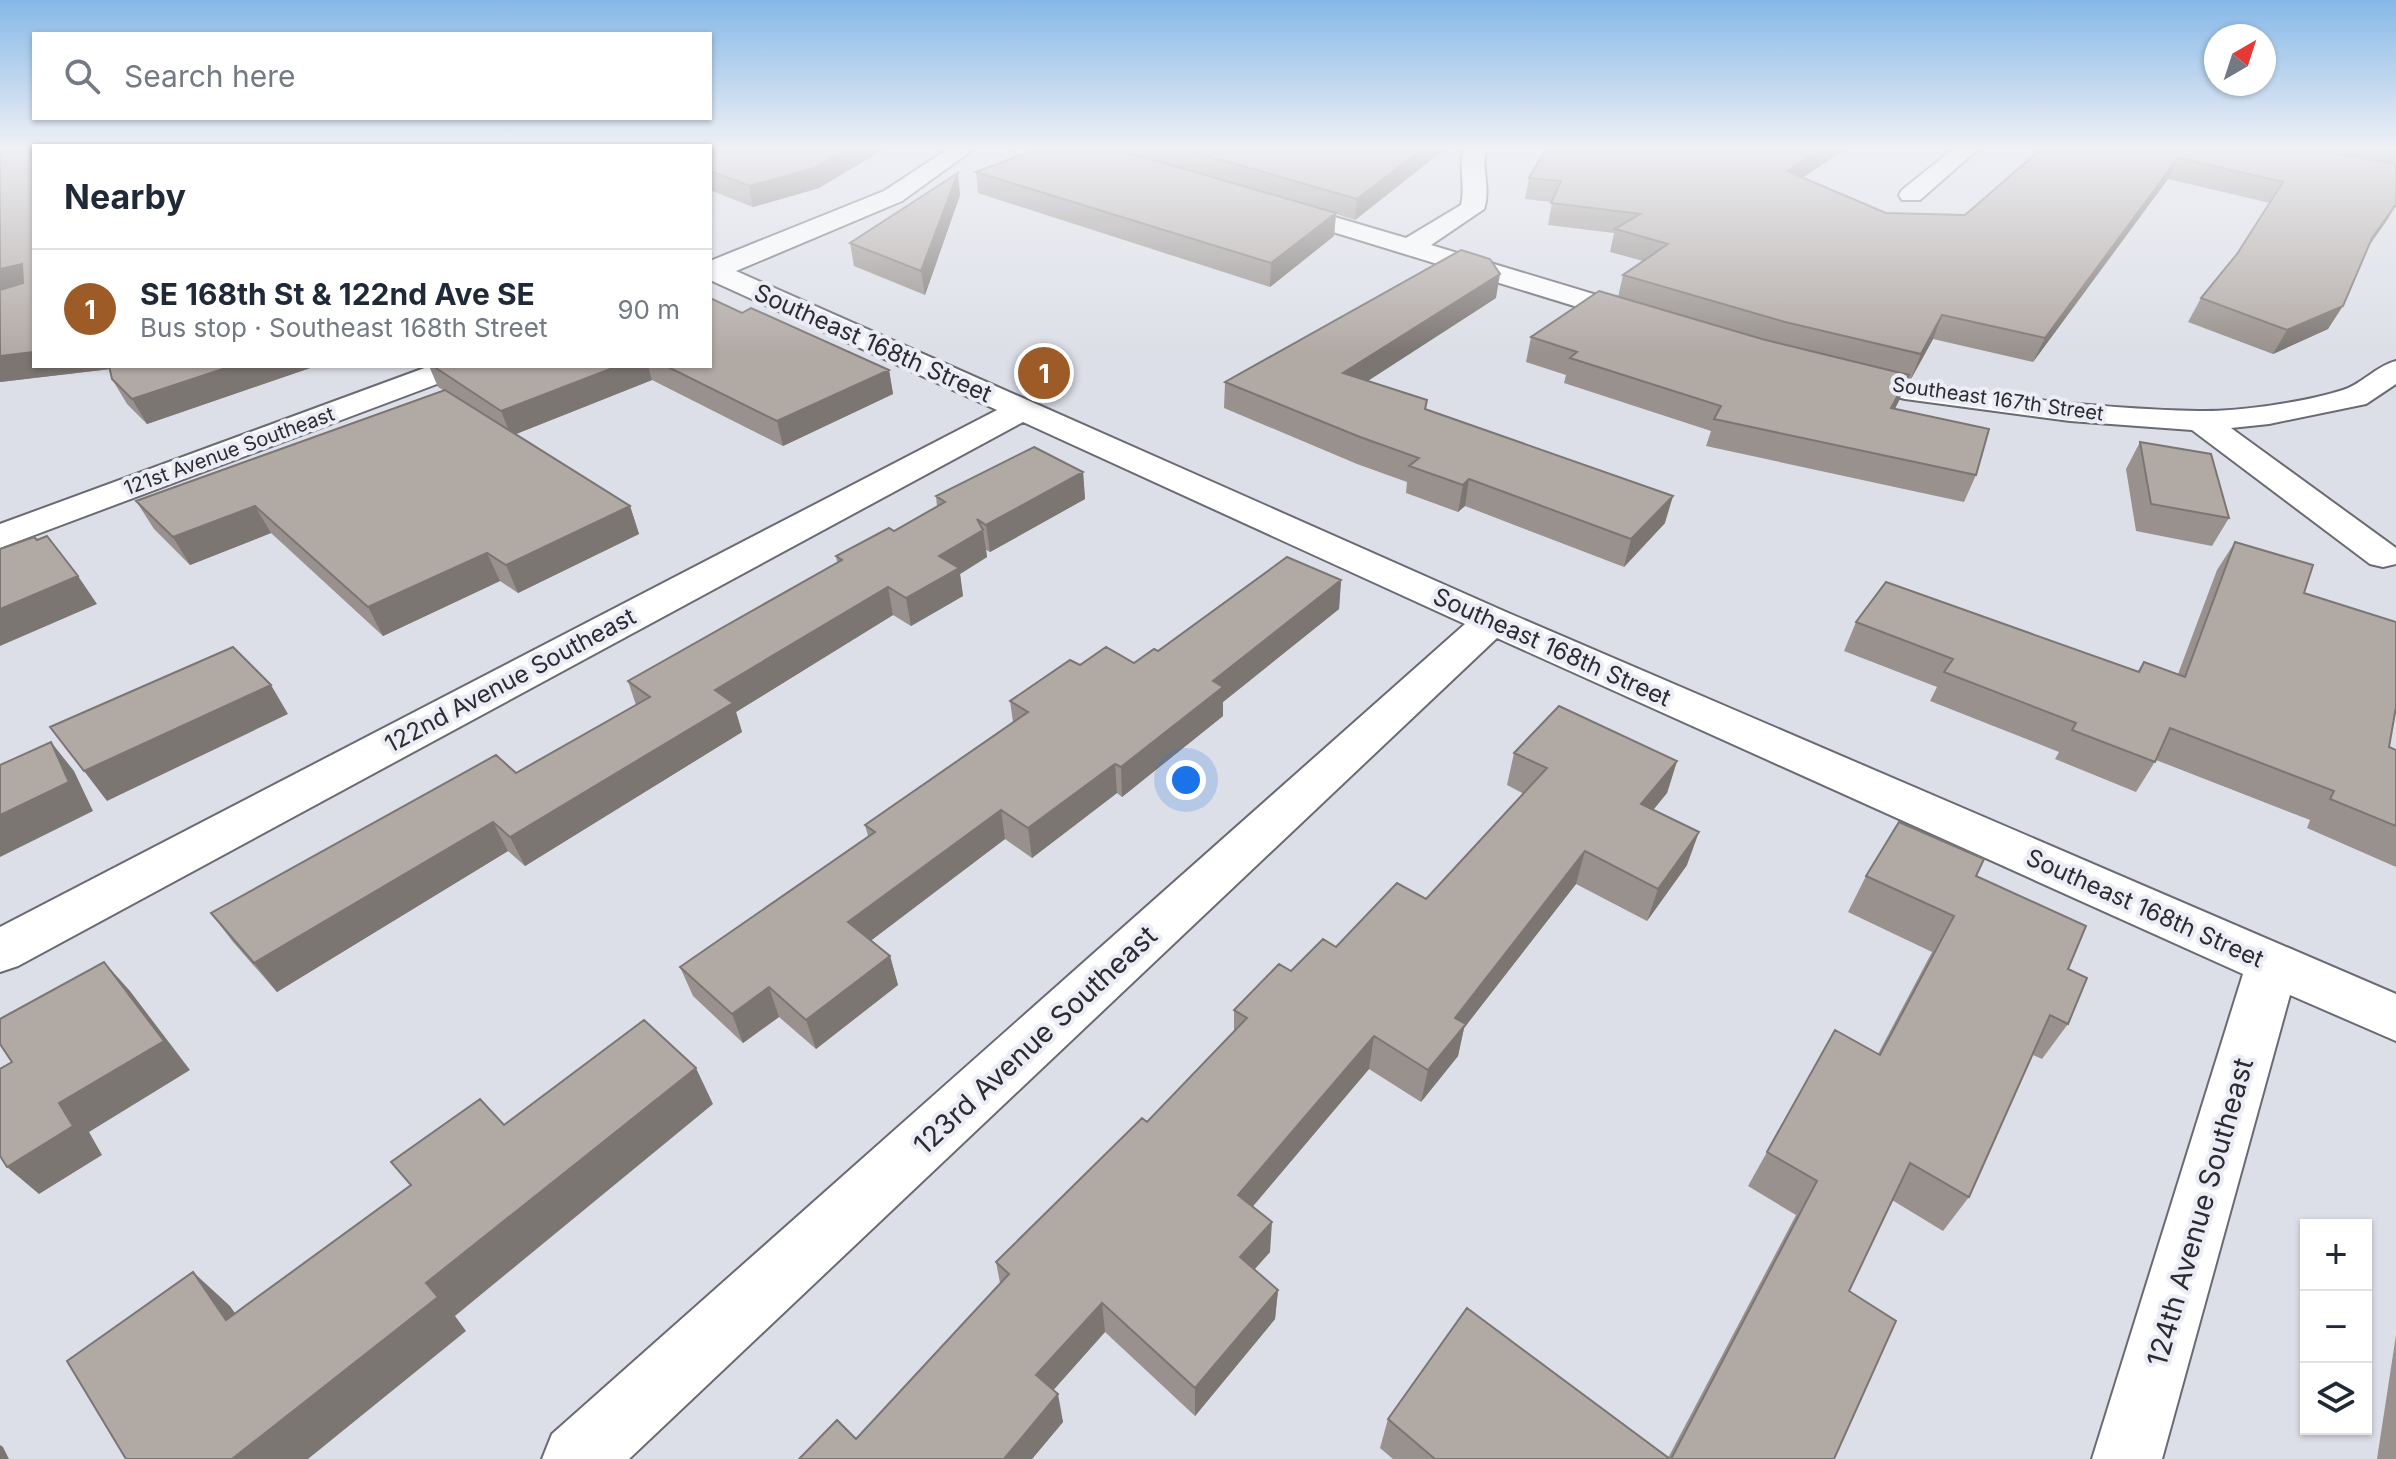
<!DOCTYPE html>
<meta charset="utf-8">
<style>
body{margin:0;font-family:Inter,sans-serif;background:#f2f2f3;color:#1f2937}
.controls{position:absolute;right:24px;bottom:24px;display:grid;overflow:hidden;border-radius:0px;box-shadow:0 2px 6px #0004}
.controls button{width:72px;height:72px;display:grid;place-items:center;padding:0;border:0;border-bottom:2px solid #e0e1e3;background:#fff;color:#1f2937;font:40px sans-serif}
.compass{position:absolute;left:2204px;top:24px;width:72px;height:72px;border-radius:50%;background:#fff;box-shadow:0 2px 6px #0004;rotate:39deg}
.you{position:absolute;left:1186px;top:780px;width:28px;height:28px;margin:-20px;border:6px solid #fff;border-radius:50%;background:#1a73e8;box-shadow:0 0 0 12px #1a73e833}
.badge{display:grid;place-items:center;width:52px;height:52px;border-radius:50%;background:#9d5c27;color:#fff;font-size:26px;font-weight:700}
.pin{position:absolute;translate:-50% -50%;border:4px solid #fff;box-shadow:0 2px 8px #0006}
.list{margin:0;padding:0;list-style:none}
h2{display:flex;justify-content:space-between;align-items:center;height:104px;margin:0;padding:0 32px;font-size:34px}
h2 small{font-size:26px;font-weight:400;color:#747a83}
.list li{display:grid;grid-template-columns:52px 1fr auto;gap:24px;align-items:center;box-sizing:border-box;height:120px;padding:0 32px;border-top:2px solid #e0e1e3}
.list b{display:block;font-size:30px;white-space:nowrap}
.list p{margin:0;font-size:26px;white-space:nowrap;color:#747a83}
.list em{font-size:26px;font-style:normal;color:#747a83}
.icon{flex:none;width:44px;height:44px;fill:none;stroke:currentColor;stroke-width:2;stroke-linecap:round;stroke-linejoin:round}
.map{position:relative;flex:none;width:2396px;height:1459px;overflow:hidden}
.search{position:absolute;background:#fff;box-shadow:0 2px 6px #0004;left:32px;top:32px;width:680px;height:88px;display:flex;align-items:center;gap:20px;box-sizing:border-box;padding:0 28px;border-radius:0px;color:#747a83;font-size:30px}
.panel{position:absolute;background:#fff;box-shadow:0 2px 6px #0004;left:32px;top:144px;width:680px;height:224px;border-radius:0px}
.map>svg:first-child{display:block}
</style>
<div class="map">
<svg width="2396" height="1459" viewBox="0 0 2396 1459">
<rect width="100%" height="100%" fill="#dddfe8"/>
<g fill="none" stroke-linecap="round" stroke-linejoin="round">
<defs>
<path id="minor" d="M948 149H974L902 201 736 271 1506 612 2396 994V1041L2290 995 2162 1459H2092L2243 974 1497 638 629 1459H542L552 1434 1465 624 1023 422 18 966 0 972V927L997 410 710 280V261L884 191Z
M1014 149H1082L1102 152 1105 157 1102 162 1094 164 1025 156 1017 154Z
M1464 149H1486C1481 169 1491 189 1484 209L1431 245 1653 312 1657 318 1653 324 1643 327 1633 324 1271 213 1268 208 1271 203 1280 201 1406 238 1461 205C1466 186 1458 168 1464 149Z
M1953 149H1978L1920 200H1902L1899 195 1902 190Z
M2396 361V384L2366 404 2269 424 2231 428 2396 548V564L2383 567 2370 564 2192 430 2070 421 1905 399 1836 382 1832 375 1836 368C1859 363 1884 377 1907 381 1999 397 2105 409 2198 411 2237 412 2306 402 2343 390 2362 384 2376 366 2396 361Z
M430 366H473L469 372 0 548V524Z"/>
</defs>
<use href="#minor" stroke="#696a72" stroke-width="4"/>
<use href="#minor" fill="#fff" fill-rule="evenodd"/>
</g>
<path fill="#98918d" d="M0 149 316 366 147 424 127 404 112 379 110 369 0 382Z
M710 149H884L819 188 753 207 710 190Z
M1037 149H1445L1355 220 1336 214 1334 236 1270 287 978 193 976 172Z
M2041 149H2396V206L2368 247 2328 329 2273 354 2188 322 2201 298 2237 254 2270 203 2168 179 2033 362 1933 339 1911 379 1908 378 1895 409 1976 475 1964 502 1706 446 1711 431 1564 383 1566 375 1526 362 1531 337 1618 297 1623 275 1643 261 1610 252 1614 233 1548 225 1552 202 1525 199 1529 178H1802L1886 213 1965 215Z
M960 195 925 295 854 266 850 243Z
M1496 298 1368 381 1427 400 1426 409 1665 523 1624 567 1465 506 1458 512 1406 493 1407 482 1357 464 1224 408 1225 382Z
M742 313 889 370 893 394 783 446 652 380 516 434 630 506 639 534 518 593 500 581 383 636 271 533 190 565 154 529 136 501 443 390 438 387 429 366H710Z
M2140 442 2229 518 2212 546 2136 531 2126 469Z
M1083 472 1085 499 990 552 986 550 987 557 960 574 963 596 911 626 893 615 736 712 742 732 525 866 508 851 277 992 233 942 211 913 516 773 636 705 628 681 837 562 836 556 894 531 937 506 936 496Z
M2235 542 2304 593 2389 747 2396 750V867L2307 828 2310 820 2156 760 2136 792 2055 759 2059 752 1930 701 1937 687 1844 651 1856 622 2138 671 2144 662 2178 674 2217 570Z
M1341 580 1339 609 1223 702V716L1122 797 1117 793 1032 858 1005 839 871 940 890 956 898 985 816 1049 779 1017 743 1043 693 996 680 967 868 836 865 825 1013 722 1010 701 1080 665 1134 663 1158 651Z
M1514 753 1677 761 1667 793 1653 810 1687 865 1647 921 1576 884 1464 1028 1458 1056 1421 1102 1369 1069 1253 1206 1270 1252 1254 1269 1278 1290 1275 1319 1195 1416 1105 1332 1053 1390 1063 1422 1032 1459H799L856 1439 1000 1283 996 1262 1147 1122 1234 1032V1010L1291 971 1426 899 1524 794 1507 785Z
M1866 876H1976L2068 969V1024L2042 1059 2033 1055 1969 1197 1943 1231 1892 1200 1849 1291 1834 1459H1393L1380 1448 1388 1419 1668 1458 1796 1215 1748 1186 1767 1152 1878 1054 1932 952 1848 912Z
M2396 1335V1459H2377Z"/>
<path fill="#7c7673" d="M847 149H884L819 188 753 207 749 186Z
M1422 149H1445L1355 220 1357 199Z
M1821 149H1846L1781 192 1787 171Z
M2178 158 2168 179 2033 362 2045 338Z
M958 173 960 195 925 295 921 271Z
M2396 204 2388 219 2358 261 2372 238Z
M1336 213 1334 236 1270 287 1271 263Z
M22 264 34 284 0 296V269Z
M1500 274 1496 298 1341 398 1343 373Z
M2343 306 2328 329 2273 354 2287 330Z
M1942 315 1933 339 1911 379 1921 354Z
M34 352V366H118L119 368 0 382V356Z
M232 366H316L147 424 132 399Z
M618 366H648L652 380 511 436 501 411Z
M889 370 893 394 783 446 777 421Z
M1909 375 1899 401 1881 434 1891 408Z
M1083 472 1085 499 990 552 986 525Z
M1469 479 1465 506 1458 512 1463 485Z
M1673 496 1665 523 1624 567 1631 539Z
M255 506 271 533 190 565 173 537Z
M630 506 639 534 518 593 506 565Z
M983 530 987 557 960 574 963 596 911 626 906 598 939 556Z
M487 553 500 581 383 636 368 607Z
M78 576 97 604 0 646V609Z
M1341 580 1339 609 1223 702V716L1122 797 1121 767 1213 681Z
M888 587 893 615 736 712 742 732 525 866 510 837 715 690Z
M271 685 288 714 107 801 84 771Z
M51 742 74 771 93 811 0 857V815Z
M1677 761 1667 793 1631 837 1641 804Z
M1115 764 1117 793 1032 858 1028 828Z
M1001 810 1005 839 856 952 848 922Z
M493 822 508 851 277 992 254 963Z
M1699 832 1687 865 1647 921 1658 889Z
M1585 851 1576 884 1464 1028 1458 1056 1421 1102 1428 1070 1455 1018Z
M890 956 898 985 816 1049 806 1020Z
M104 962 130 991 190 1070 89 1132 102 1155 39 1194 7 1167 59 1103Z
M769 987 779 1017 743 1043 732 1014Z
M1374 1036 1369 1069 1237 1225 1238 1195Z
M696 1068 713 1104 455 1316 466 1331 308 1459H232L426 1283Z
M1272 1222 1270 1252 1239 1287 1240 1257Z
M193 1272 230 1306 263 1353 226 1320Z
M1278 1290 1275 1319 1195 1416V1388Z
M1102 1303 1105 1332 1042 1403 1036 1375Z
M1058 1394 1063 1422 1032 1459H1004Z
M0 1445 3 1447 9 1459H0Z"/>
<path fill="#b1a9a4" stroke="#7c7673" stroke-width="2" d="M0 149H34V352L0 356V290L23 283 22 264 0 269Z
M710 149H847L815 168 749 186 710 171Z
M1037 149H1105L1157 161 1336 213 1271 263 976 172Z
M1183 149H1422L1357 199Z
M1546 149H1821L1787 171 1886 213 1965 215 2041 149H2309L2396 164V204L2372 238 2343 306 2287 330 2201 298 2237 254 2283 182 2178 158 2045 338 1942 315 1921 354 1785 322 1623 275 1668 244 1615 229 1640 214 1551 203 1561 181 1529 178Z
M958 173 921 271 850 243Z
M1461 250 1490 259 1500 274 1343 373 1427 400 1425 409 1673 496 1631 539 1469 479 1463 485 1409 466 1419 458 1360 437 1225 382Z
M1599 291 1762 339 1909 375 1891 408 1989 429 1976 475 1714 419 1721 406 1570 358 1577 352 1531 337Z
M710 298 742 313 751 308 889 370 777 421 666 366H710Z
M109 366H232L132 399 112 379Z
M433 366H618L501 411Z
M445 390 630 506 506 565 487 553 368 607 255 506 173 537 136 501Z
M2140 442 2211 454 2229 518 2151 504Z
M1034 447 1083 472 986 525 977 519 983 530 939 556 959 568 906 598 888 587 715 690 733 703 510 837 493 822 254 963 211 913 496 755 516 773 650 697 628 681 842 560 836 556 889 528 894 531 945 502 936 496Z
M47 536 78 576 0 609V549L34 537 37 540Z
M2235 542 2313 565 2304 593 2396 622V707L2389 747 2396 750V826L2330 799 2334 791 2170 728 2155 762 2072 730 2076 723 1944 672 1953 659 1856 622 1886 582 2139 672 2144 662 2185 677Z
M1287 557 1341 580 1213 681 1223 687 1121 767 1115 764 1028 828 1001 810 848 922 890 956 806 1020 769 987 732 1014 680 967 875 832 865 825 1028 712 1010 701 1070 660 1080 665 1106 647 1134 663 1154 649 1158 651Z
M233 647 271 685 84 771 50 727Z
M1559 706 1677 761 1641 804 1699 832 1658 889 1585 851 1455 1018 1466 1024 1428 1070 1374 1036 1238 1195 1272 1222 1240 1257 1278 1290 1195 1388 1102 1303 1036 1375 1058 1394 1004 1459H799L837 1420 856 1439 1009 1274 996 1262 1142 1118 1147 1122 1247 1018 1234 1010 1279 964 1291 971 1323 939 1336 947 1397 883 1426 899 1547 768 1514 753Z
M51 742 69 782 0 815V765Z
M1899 822 1984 859 1976 876 2086 926 2068 969 2087 978 2068 1024 2050 1015 1969 1197 1910 1163 1849 1291 1896 1321 1834 1459H1671L1817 1181 1767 1152 1835 1030 1880 1055 1954 916 1866 876Z
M104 962 164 1041 59 1103 73 1126 7 1167 0 1156V1069L12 1062 0 1044V1019Z
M644 1020 696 1068 426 1283 438 1297 232 1459H126L67 1361 193 1272 226 1320 411 1185 391 1162 480 1099 504 1125Z
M1467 1308 1670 1459H1435L1388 1419Z"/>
<linearGradient id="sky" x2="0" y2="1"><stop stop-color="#86b8e7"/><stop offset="0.42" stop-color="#f0f1f5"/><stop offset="1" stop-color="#f0f1f5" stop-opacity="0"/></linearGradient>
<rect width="2396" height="353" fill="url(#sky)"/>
<g text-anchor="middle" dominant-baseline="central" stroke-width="8" stroke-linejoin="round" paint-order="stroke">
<g font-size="20" fill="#2b2c2f" stroke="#ebecf5">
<text transform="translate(1998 399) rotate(8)">Southeast 167th Street</text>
<text transform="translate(229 451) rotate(-20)">121st Avenue Southeast</text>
</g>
<g font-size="24" fill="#2b2c2f" stroke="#ebecf5">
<text transform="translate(873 343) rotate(24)">Southeast 168th Street</text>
<text transform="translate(1552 647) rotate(24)">Southeast 168th Street</text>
<text transform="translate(510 680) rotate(-28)">122nd Avenue Southeast</text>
<text transform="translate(2145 908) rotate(24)">Southeast 168th Street</text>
</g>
<g font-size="28" fill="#2b2c2f" stroke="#ebecf5">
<text transform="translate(1035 1040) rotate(-43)">123rd Avenue Southeast</text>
<text transform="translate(2200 1212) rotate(-74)">124th Avenue Southeast</text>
</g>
</g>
</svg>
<div class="controls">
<button>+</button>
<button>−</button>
<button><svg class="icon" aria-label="layers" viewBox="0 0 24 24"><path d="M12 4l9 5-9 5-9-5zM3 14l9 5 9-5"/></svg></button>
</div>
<svg class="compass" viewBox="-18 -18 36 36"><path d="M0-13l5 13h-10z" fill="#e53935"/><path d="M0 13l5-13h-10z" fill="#747a83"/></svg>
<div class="you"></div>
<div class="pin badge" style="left:1044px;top:373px">1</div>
<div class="search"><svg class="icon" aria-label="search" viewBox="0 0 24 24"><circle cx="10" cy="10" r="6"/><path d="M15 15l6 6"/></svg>Search here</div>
<section class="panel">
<h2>Nearby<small></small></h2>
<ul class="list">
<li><span class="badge">1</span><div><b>SE 168th St &amp; 122nd Ave SE</b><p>Bus stop · Southeast 168th Street</p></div><em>90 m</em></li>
</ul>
</section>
</div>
